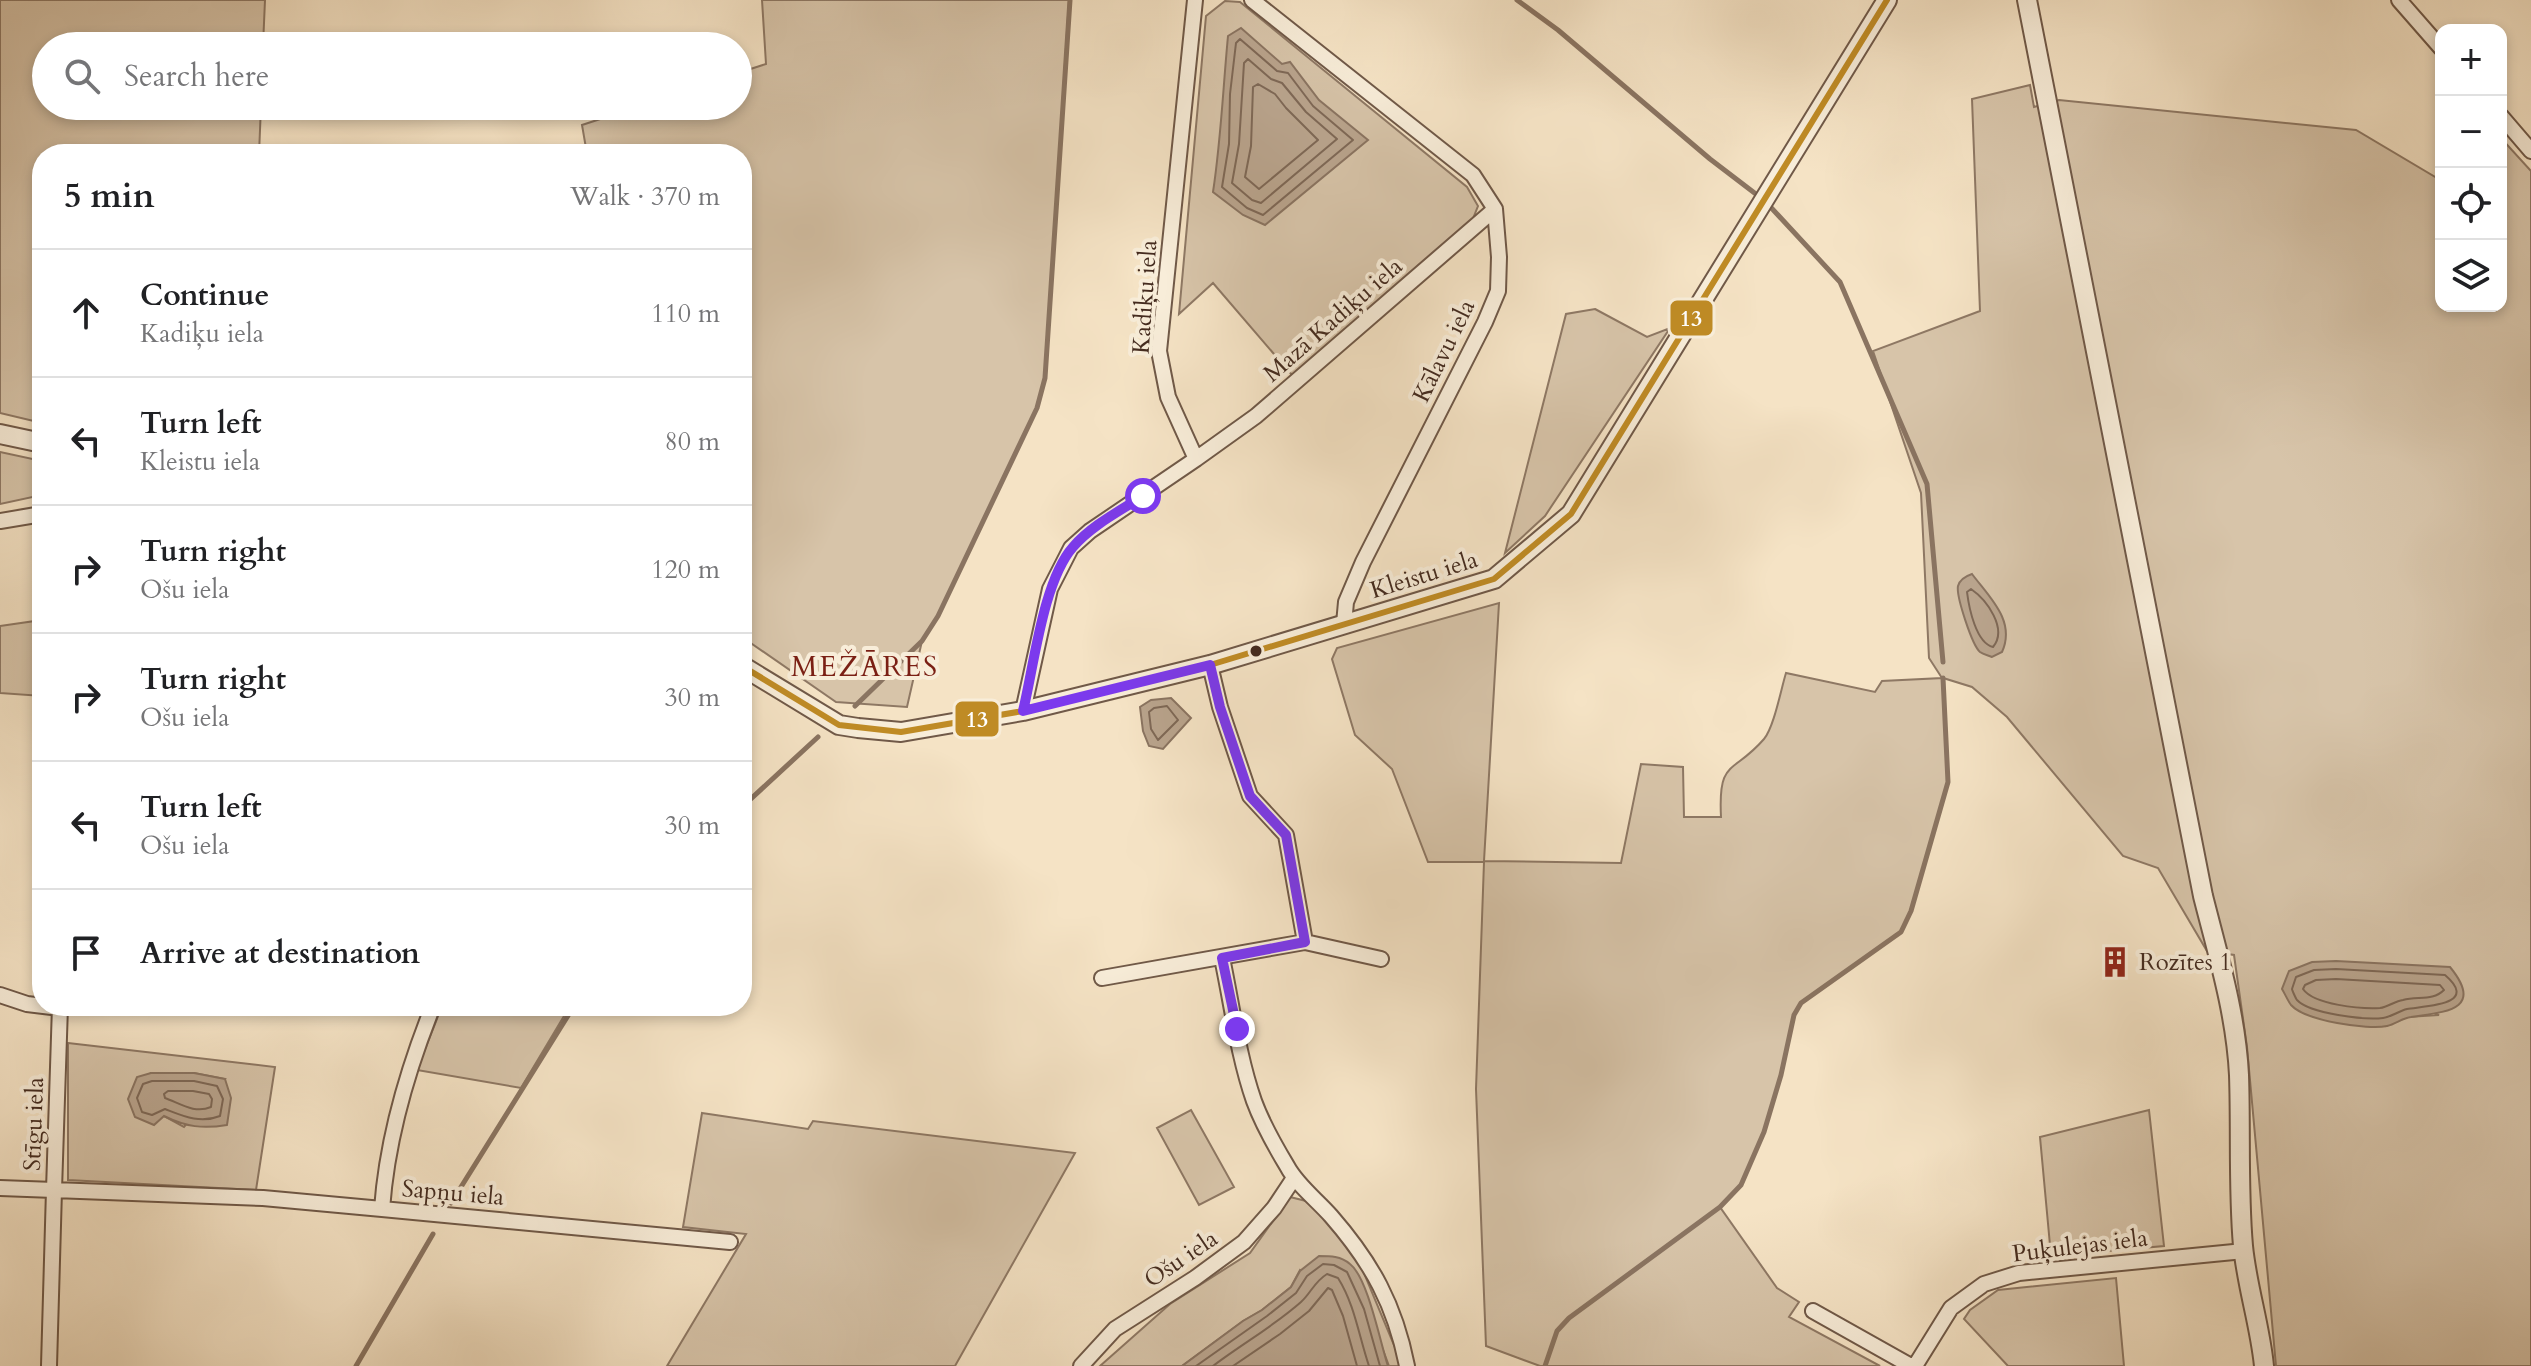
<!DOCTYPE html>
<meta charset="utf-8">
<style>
body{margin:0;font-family:Cardo,serif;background:#f6f6f6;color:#202124}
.controls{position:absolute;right:24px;top:24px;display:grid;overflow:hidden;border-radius:16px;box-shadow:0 4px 12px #0003}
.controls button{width:72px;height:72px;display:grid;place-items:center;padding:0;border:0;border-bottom:2px solid #e0e0e0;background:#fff;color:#202124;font:40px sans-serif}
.stop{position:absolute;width:24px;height:24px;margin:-18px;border:6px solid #7c3aed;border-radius:50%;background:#fff}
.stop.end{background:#7c3aed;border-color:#fff;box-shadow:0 2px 8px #0008}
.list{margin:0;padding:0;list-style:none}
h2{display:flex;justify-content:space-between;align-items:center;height:104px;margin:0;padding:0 32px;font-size:34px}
h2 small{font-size:26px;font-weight:400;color:#757577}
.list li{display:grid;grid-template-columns:52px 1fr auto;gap:24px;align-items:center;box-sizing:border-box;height:128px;padding:0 32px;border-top:2px solid #e0e0e0}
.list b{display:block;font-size:30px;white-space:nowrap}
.list p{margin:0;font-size:26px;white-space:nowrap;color:#757577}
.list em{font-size:26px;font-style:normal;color:#757577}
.icon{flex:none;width:44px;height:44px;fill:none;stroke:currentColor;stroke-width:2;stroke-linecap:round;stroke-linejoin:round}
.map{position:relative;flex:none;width:2531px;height:1366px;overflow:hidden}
.search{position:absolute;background:#fff;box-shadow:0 4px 12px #0003;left:32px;top:32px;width:720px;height:88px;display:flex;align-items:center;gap:20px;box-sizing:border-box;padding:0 28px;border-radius:44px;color:#757577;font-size:30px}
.panel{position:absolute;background:#fff;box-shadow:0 4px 12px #0003;left:32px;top:144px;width:720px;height:872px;border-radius:32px}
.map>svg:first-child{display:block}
</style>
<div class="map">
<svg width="2531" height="1366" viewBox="0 0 2531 1366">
<rect width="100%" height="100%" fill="#f5e3c5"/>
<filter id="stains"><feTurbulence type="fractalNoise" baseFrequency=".0025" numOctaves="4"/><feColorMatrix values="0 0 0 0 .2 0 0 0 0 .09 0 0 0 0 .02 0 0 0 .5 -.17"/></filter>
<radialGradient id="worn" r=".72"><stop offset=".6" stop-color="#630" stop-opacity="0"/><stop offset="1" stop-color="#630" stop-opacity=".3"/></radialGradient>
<path fill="#d7c4a9" stroke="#8e7864" stroke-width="2" fill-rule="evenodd" d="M0 0H265L263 46H46V106H261L259 154H42V423L0 413Z
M762 0H1069L1045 378 1037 408 938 616 922 641 907 707 836 702 742 637V154H587L582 125 640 106H738V73L766 64Z
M1225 1 1240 2 1467 187 1478 206 1472 221 1292 375 1213 283 1179 314 1206 16Z
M2030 85 2034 107 2059 100 2356 130 2437 178 2441 174V306H2501V138L2531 171V1366H2276L2247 1047 2234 955 2207 951 2158 868 2123 856 2007 717 1972 687 1943 678 1948 782 1911 911 1901 932 1802 1003 1794 1015 1781 1075 1764 1132 1741 1185 1720 1207 1777 1288 1799 1302 1789 1317 1880 1366H1540L1486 1346 1476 1089 1484 862H1428L1392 769 1355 735 1332 659 1337 648 1499 603 1484 861 1621 863 1641 764 1683 767 1684 817H1721C1718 758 1733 775 1764 739 1774 727 1781 689 1786 673L1875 692 1882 681 1942 678 1929 658 1921 493 1873 351 1980 311 1972 99ZM2312 962 2439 1015 2407 1017 2386 1026Z
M1595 309 1647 337 1670 328 1545 516 1505 553 1566 314Z
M0 452 42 461V495L0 504Z
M42 620V696L0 693V626Z
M442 1006H570L521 1088 417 1070Z
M68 1043 275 1067 256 1190 68 1180ZM151 1073H194L225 1079 184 1127 164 1116Z
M1191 1110 1234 1187 1199 1205 1157 1128Z
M2149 1110 2164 1246 2051 1256 2040 1137Z
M702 1113 808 1129 813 1121 1075 1153 955 1366H667L746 1234 683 1227Z
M1290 1197 1310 1202 1356 1254 1399 1357 1400 1366H1389L1379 1339 1300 1270 1291 1287 1262 1310 1243 1321 1182 1366H1100L1170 1304 1250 1253Z
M2116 1278 2124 1366H2008L1964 1319 1970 1310 1998 1290Z"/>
<path fill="#b9a48d" stroke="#8a7461" stroke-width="2" d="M1241 28 1282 64 1290 62 1319 100 1368 140 1265 225 1243 215 1213 192C1221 140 1223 88 1228 36Z
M1972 574C1990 598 2016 621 2002 652L1992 657C1988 655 1984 655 1980 652 1972 645 1956 596 1958 586 1960 579 1966 576 1972 574Z
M1171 698 1191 718 1163 749 1149 746 1143 731 1140 707 1151 700Z
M2336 961 2450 967C2486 1011 2443 1012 2411 1017 2402 1018 2396 1024 2387 1026 2368 1030 2305 1021 2291 1005 2288 1001 2285 994 2282 989L2289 971 2312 962Z
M151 1073H194L225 1079 231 1098 227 1125C203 1129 186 1127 164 1116L154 1125 135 1117 128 1099 137 1077Z
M1319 1256C1330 1256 1341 1256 1350 1264 1368 1278 1380 1342 1388 1366H1182L1243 1321 1262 1310 1291 1287 1300 1271Z"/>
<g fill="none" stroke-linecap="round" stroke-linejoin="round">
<path stroke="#7e6856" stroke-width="2" d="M1240 39 1277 71 1288 73 1313 106 1353 140 1263 215 1247 208 1222 187 1229 144 1230 94 1236 43Z
M1248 59 1271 79 1282 83 1306 112 1337 139 1261 203 1252 200 1232 183 1239 144 1244 63Z
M1258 84 1275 94 1286 108 1318 140 1259 189 1245 177 1251 146 1253 87Z
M1971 589C1987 600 2008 629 1993 647 1976 643 1969 608 1967 592Z
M1167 706 1178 720 1158 740 1151 729 1149 712 1154 708Z
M2336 969 2445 975C2481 1006 2423 1006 2407 1009 2399 1011 2391 1017 2383 1018 2365 1020 2310 1014 2297 1000 2296 999 2292 990 2292 989L2296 977 2314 970Z
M2336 979 2440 985 2444 990C2433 1001 2418 996 2403 1000 2395 1001 2388 1007 2380 1008 2361 1009 2314 1005 2303 989L2305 985 2316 980Z
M152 1081H194L217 1086 223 1099 220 1116C200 1124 183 1116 165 1109L152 1115 142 1112 137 1098 143 1084Z
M168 1091H193L209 1094 212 1099 211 1107C195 1114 181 1104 165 1098L164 1094Z
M1196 1366 1267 1316 1296 1293 1307 1276 1323 1264 1334 1265 1347 1272 1364 1309 1380 1366
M1213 1366C1242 1344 1274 1326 1301 1302 1311 1293 1314 1282 1327 1274L1338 1278C1355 1305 1359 1337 1369 1366
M1233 1366 1280 1334 1309 1311 1328 1288 1332 1290 1343 1316 1357 1366"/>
<path stroke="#8a7461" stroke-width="5" d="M1517 0 1558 30 1710 159 1765 201 1840 282 1927 484 1943 662
M855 706 922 641 938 616 1037 408 1045 378 1070 0
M742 807 818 737
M451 1203 574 1006
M356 1366 433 1234
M1545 1366 1557 1331 1569 1318 1720 1207 1741 1185 1764 1132 1781 1075 1794 1015 1801 1003 1901 932 1911 911 1948 782 1943 678"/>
<defs>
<path id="minor" d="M1252 0 1473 175 1495 209 1499 257 1498 291 1485 322 1363 562 1346 602 1344 624
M2399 0 2441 48
M2501 116 2531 151
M1196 459 1256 416 1495 209
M0 521 42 514
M1210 665 1220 707 1250 796 1286 835 1305 942 1381 959
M1023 711 1050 589 1071 548 1090 531 1196 459 1168 397 1159 351 1195 0
M1222 958C1232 1005 1238 1055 1254 1101 1262 1123 1275 1146 1287 1166 1297 1185 1317 1200 1331 1216 1372 1263 1395 1305 1407 1366
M1102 978 1305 942
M0 995 27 1004 60 1008
M433 1006C407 1071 387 1139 382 1209L730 1242
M0 1188 54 1190 60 1006
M1813 1311 1911 1366
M49 1366 54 1190 263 1198 382 1209
M1081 1366 1115 1329 1195 1278 1244 1242 1274 1208 1294 1178
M1915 1366 1951 1308 1984 1284 2019 1273 2244 1251"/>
<path id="tertiary" d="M2027 0 2203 896C2218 955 2236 1014 2239 1075 2241 1132 2238 1189 2243 1246 2247 1287 2260 1325 2264 1366
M0 434 42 443
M742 666 839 725 858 728 901 732 1023 711 1210 665 1494 579 1571 514 1887 0"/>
</defs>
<use href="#minor" stroke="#705948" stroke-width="18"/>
<use href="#tertiary" stroke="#705948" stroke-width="22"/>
<use href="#minor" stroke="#f8edd9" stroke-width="14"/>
<use href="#tertiary" stroke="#f8edd9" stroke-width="18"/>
<defs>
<path id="bus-1" d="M742 666 839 725 901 732 1023 711 1210 665 1494 579 1571 514 1887 0"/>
</defs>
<use href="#bus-1" stroke="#f8edd9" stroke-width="12"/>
<use href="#bus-1" stroke="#bf8b25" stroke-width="6"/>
</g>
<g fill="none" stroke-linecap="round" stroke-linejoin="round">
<path stroke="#7c3aed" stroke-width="10" d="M1143 496C1120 511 1092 525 1073 547 1043 581 1034 666 1023 711L1210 665 1220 707 1250 796 1286 835 1305 942 1222 958 1237 1029"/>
</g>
<defs>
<symbol id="building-bare" viewBox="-9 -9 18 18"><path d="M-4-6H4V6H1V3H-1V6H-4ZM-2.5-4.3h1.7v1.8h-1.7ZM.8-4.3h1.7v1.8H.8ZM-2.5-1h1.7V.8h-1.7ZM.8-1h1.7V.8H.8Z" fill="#8f2418" stroke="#f8edd9" stroke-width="2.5" paint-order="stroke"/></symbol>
</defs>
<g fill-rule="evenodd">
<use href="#building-bare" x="2093" y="940" width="44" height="44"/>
</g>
<circle fill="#442b1f" stroke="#f8edd9" stroke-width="3" cx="1256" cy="651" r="7"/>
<g text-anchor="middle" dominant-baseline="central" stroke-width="8" stroke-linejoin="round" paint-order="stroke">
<g font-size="24" fill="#442b1f" stroke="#f8edd9">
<text transform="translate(1145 297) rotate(-86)">Kadiķu iela</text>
<text transform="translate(1333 320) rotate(-41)">Mazā Kadiķu iela</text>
<text transform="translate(1444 351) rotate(-64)">Kālavu iela</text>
<text transform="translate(1424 575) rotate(-17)">Kleistu iela</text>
<text transform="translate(34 1124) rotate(-88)">Stīgu iela</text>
<text transform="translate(453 1193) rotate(5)">Sapņu iela</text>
<text transform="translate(2080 1246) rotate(-7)">Puķulejas iela</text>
<text transform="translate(1181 1259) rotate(-34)">Ošu iela</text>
</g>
<g font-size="24" fill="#442b1f" stroke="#f8edd9" text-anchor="start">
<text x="2139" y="962">Rozītes 1</text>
</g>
<g font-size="28" letter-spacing="2" fill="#7a1f14" stroke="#f8edd9">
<text x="865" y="667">MEŽĀRES</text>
</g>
</g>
<g stroke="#f8edd9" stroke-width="3">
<rect x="1669" y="299" width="45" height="38" rx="8" fill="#bf8b25"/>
<rect x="954" y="700" width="46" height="38" rx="8" fill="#bf8b25"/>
</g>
<g font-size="22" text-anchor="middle" font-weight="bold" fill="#fff">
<text x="1691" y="326">13</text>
<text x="977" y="727">13</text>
</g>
<rect width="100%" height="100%" filter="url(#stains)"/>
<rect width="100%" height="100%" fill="url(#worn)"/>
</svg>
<div class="controls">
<button>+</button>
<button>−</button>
<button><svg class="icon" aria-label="locate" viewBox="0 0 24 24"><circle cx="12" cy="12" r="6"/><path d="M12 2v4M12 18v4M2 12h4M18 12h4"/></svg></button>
<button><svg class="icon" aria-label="layers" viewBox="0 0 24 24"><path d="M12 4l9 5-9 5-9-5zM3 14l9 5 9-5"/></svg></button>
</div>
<div class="stop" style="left:1143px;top:496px"></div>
<div class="stop end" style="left:1237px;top:1029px"></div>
<div class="search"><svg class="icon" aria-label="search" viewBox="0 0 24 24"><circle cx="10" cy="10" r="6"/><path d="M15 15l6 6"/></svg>Search here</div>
<section class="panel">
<h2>5 min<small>Walk · 370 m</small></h2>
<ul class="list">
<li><svg class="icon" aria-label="ahead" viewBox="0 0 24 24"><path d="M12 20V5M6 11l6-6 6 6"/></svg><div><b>Continue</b><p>Kadiķu iela</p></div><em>110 m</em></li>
<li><svg class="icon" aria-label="left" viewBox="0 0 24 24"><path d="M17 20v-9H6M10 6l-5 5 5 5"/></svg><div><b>Turn left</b><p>Kleistu iela</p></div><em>80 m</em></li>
<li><svg class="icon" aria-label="right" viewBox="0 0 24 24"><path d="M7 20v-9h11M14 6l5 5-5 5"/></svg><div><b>Turn right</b><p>Ošu iela</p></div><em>120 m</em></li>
<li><svg class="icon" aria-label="right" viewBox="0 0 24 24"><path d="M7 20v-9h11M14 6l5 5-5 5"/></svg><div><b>Turn right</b><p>Ošu iela</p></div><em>30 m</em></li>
<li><svg class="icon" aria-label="left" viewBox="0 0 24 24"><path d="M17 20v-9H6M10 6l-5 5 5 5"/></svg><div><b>Turn left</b><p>Ošu iela</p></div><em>30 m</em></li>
<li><svg class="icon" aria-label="arrive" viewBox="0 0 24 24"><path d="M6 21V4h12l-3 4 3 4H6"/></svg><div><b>Arrive at destination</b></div></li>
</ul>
</section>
</div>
